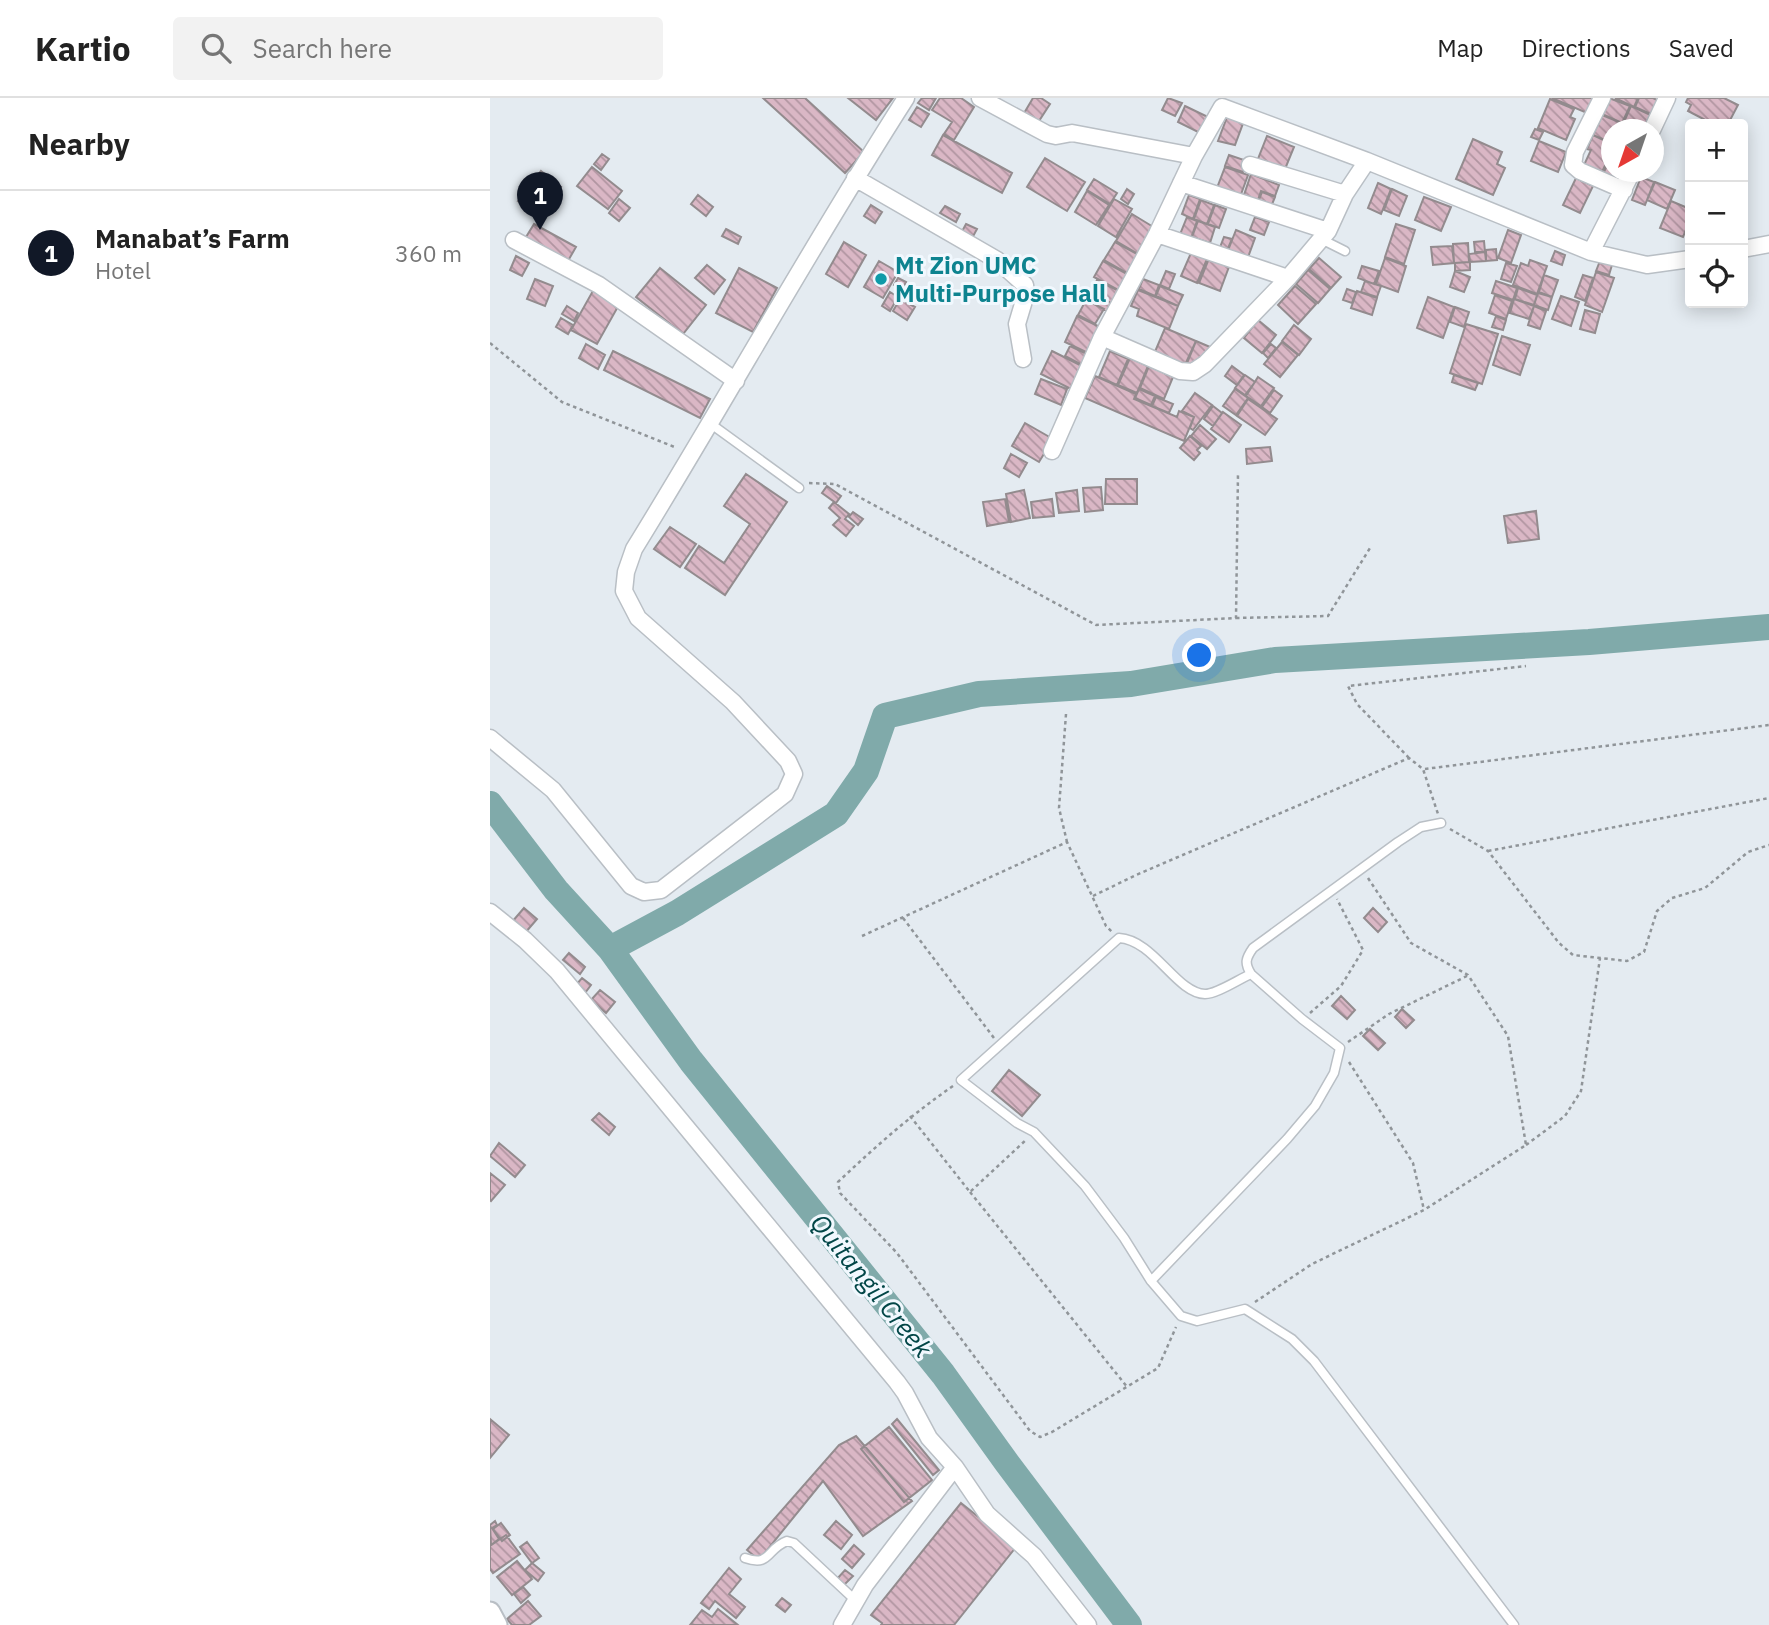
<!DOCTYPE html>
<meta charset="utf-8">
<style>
body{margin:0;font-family:"IBM Plex Sans",sans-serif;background:#f2f2f2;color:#222}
.controls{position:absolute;right:21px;top:21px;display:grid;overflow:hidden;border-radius:7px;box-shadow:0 4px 18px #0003}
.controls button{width:63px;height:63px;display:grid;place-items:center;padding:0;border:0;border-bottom:2px solid #e0e0e0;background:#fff;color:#222;font:35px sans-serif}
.compass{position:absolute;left:1111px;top:21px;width:63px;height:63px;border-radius:50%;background:#fff;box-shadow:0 4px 18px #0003;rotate:220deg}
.you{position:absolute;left:710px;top:558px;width:24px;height:24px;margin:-18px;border:5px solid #fff;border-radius:50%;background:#1a73e8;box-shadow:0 0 0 10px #1a73e833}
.badge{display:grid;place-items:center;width:46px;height:46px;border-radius:50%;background:#111827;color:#fff;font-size:23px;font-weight:700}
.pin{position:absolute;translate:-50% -58px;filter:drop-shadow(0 2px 4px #0008)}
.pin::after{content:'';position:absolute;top:37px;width:24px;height:21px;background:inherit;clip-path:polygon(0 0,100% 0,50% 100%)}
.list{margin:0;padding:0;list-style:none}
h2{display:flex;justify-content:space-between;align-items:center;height:91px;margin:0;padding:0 28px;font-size:30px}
h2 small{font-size:23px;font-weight:400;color:#767676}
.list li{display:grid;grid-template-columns:46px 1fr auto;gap:21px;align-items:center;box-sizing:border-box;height:126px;padding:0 28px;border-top:2px solid #e0e0e0}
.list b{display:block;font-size:26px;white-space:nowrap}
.list p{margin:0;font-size:23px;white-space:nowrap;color:#767676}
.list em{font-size:23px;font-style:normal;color:#767676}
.icon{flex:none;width:38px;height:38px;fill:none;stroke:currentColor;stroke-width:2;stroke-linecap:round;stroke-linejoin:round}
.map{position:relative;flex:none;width:1279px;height:1527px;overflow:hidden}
header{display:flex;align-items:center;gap:42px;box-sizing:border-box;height:98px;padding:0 35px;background:#fff;border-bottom:2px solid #e0e0e0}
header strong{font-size:33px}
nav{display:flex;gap:38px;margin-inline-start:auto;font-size:24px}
.search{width:490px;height:63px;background:#f2f2f2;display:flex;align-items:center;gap:18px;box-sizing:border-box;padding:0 24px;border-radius:7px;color:#767676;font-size:26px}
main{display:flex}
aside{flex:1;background:#fff}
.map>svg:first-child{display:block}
</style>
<header>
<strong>Kartio</strong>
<div class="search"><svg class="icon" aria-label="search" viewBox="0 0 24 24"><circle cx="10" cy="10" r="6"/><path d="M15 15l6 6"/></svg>Search here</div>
<nav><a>Map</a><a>Directions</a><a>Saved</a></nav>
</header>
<main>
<aside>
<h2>Nearby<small></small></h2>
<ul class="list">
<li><span class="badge">1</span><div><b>Manabat’s Farm</b><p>Hotel</p></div><em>360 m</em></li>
</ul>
</aside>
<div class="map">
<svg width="1279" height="1527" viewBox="0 0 1279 1527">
<defs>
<pattern id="building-back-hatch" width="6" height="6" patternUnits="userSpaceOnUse" patternTransform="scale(1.75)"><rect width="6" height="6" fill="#dab7c5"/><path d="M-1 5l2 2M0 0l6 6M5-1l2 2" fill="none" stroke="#b195a1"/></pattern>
</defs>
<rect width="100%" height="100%" fill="#e4ebf1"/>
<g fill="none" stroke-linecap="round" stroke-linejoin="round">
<path stroke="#80aaaa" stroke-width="26" d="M0 706 66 792 120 851 201 963 453 1276 517 1365 639 1527
M120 851 187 815 346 716 376 673 395 618 489 596 641 586 785 562 1099 544 1279 529"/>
</g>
<path fill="url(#building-back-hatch)" stroke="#938b8e" stroke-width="2" d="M273 0H315L374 54 355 75Z
M358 0H403L386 22Z
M432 0H446L439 12 428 5Z
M450 0H471L484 9 464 42 454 36 462 24 442 12Z
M543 0H551L560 6 547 26 533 17Z
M678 0 692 5 685 18 672 12Z
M1062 0H1104L1097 15Z
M1119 0 1140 8 1132 25 1112 16Z
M1125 0H1148L1144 9Z
M1149 0H1163L1171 4 1165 18 1145 9Z
M1198 0H1234L1248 7 1238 26 1233 24 1232 26H1223L1198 13 1201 7 1196 4Z
M1060 1 1084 11 1080 19 1085 21 1076 42 1048 30Z
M695 8 720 20 712 36 688 24Z
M1141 8 1165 19 1159 32H1146L1133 26Z
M427 9 439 16 431 29 419 22Z
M739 14 755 20 745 47 728 43Z
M1112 17 1134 26 1131 32H1122V45L1103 37Z
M1045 31 1053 34 1049 42 1041 39Z
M453 37 522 75 512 95 442 57Z
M1103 37 1122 46V53L1111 76 1094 67 1101 52 1097 51Z
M777 38 804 49 793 76 766 66Z
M983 41 1012 54 1007 66 1015 70 1003 97 966 81Z
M1049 43 1076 54 1068 74 1041 63Z
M112 56 119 61 111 72 104 66Z
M739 57 757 63 753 74 735 68Z
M1122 57V74H1140L1134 86 1113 76Z
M555 60 595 84 577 113 537 89Z
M102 69 132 93 118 111 87 88Z
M735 69 758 77 750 99 727 90Z
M51 73 71 89 48 118 28 103Z
M761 76 789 87 785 98 771 93 767 105 753 100Z
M1151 79 1164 84 1155 107 1142 102Z
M1086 80 1103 88 1090 115 1073 107Z
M604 81 627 95 620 106 597 92Z
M1165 84 1185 92 1177 111 1157 102Z
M888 85 901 91 891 116 878 110Z
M637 91 644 96 638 106 631 101Z
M902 91 917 98 909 118 894 112Z
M597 93 619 107 606 127 585 114Z
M772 94 785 99 780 111 767 107Z
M208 97 223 109 216 118 201 106Z
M699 97 710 101 703 121 692 116Z
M934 99 961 109 951 133 925 122Z
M129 101 140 110 129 123 119 115Z
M624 101 642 111 626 139 608 128Z
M711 102 724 107 717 126 704 121Z
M1181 103 1200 111V122L1193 139 1170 130Z
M381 107 392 114 385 125 374 118Z
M725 107 736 111 729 130 718 126Z
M455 108 470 116 466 124 450 115Z
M642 116 665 130 650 157 626 143Z
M697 119 707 123 700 143 689 139Z
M765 119 779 124 774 137 760 132Z
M708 123 725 129 720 145 702 139Z
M44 126 86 149 75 168 33 144Z
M476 126 487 131 480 144 469 139Z
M906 126 925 132 914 166 895 159Z
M236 131 251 139 248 146 232 138Z
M746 132 765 140 757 162 737 155Z
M1018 132 1031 137 1021 165 1008 160Z
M734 139 742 141 736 155 729 152Z
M994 143 995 154H985L984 144Z
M354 144 376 157 358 189 336 176Z
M625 144 649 157 639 176 614 162Z
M978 145 979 164 964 165 963 146Z
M962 148 964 165 943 167 941 149Z
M1006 151 1007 162 996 163V152Z
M1065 153 1075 157 1072 167 1061 163Z
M995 154 996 163 980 164 979 156Z
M701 155 717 161 707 185 691 178Z
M26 158 39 165 32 178 20 172Z
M720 158 740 166 730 193 709 185Z
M829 160 851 179 841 190 819 171Z
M895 160 916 168 908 194 886 186Z
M1040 162 1057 168 1047 196 1023 187 1031 165 1038 168Z
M389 163 408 174 393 200 374 189Z
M613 163 639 177 630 193 604 179Z
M1110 163 1122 167 1119 177 1106 173Z
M980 164V172L965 173V165Z
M1016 165 1027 168 1021 184 1011 181Z
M217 167 235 182 224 196 205 180Z
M872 168 889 173 884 186 868 180Z
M170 170 216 207 193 236 146 199Z
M249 170 287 190 263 234 226 215Z
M818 172 840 191 828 205 806 186Z
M676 173 685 176 679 191 670 187Z
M965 173 980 179 974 194 960 189Z
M1106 174 1124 180 1112 214 1095 207Z
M1054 177 1068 182 1062 199 1049 194Z
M1093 177 1103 180 1095 203 1085 199Z
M408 180 416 184 412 192 404 187Z
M45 181 63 188 55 208 37 201Z
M653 181 669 187 665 198 649 191Z
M607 182 633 195 626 208 601 194Z
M875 183 891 188 887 199 871 194Z
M1006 183 1027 190 1023 202 1002 195Z
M670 188 693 197 688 208 666 198Z
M805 188 826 206 808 226 788 207Z
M1028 190 1047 197 1044 207 1025 201Z
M104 191 130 205 107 246 81 232Z
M857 191 866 194 862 205 853 202Z
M648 192 688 208 679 231 647 218 649 211 641 208Z
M867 193 887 200 882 217 861 210Z
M400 194 408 199 400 213 392 208Z
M1048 195 1062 199 1058 212 1044 207Z
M603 196 625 207 620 215 599 203Z
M1005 197 1022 203 1016 221 999 215Z
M1071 198 1089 204 1081 228 1062 221Z
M938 199 964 209 953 240 927 230Z
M410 201 425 209 417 222 403 213Z
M1024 201 1044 208 1039 221 1020 215Z
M596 202 614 211 605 226 588 217Z
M77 208 88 215 84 223 72 216Z
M1044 208 1056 213 1050 231 1038 227Z
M965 209 979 214 974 229 960 224Z
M1095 212 1110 216 1105 235 1090 231Z
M587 218 610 229 598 255 575 244Z
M1006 218 1016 222 1013 232 1002 229Z
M71 220 83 227 78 236 66 229Z
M768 222 786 237 772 255 754 240Z
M976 226 1008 236 992 286 960 275Z
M804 227 821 241 809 257 792 243Z
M675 230 706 243 694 269 664 256Z
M1012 238 1040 247 1030 277 1003 267Z
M706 243 720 249 703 273 695 270Z
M792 244 808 257 790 279 774 266Z
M96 246 115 257 108 271 89 260Z
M781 246 786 250 778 260 773 255Z
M580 248 597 256 592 267 575 258Z
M123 253 220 301 210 320 114 272Z
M562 253 594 269 583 292 551 276Z
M620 253 638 261 627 287 609 279Z
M640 260 658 268 647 295 628 287Z
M659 268 683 279 674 301 650 290Z
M742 268 754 277 747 287 735 278Z
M755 277 765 284 755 297 745 290Z
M964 277 988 285 985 292 962 284Z
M605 278 646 296 644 301 687 319 689 313 704 319 694 343 595 300Z
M768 279 784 290 771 308 756 298Z
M551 281 577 291 571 307 545 296Z
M649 291 665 298 661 307 645 300Z
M745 291 758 300 746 317 733 308Z
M784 292 792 298 780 315 772 309Z
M705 295 722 307 703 332 700 330 704 319 692 313Z
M666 299 683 306 679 315 662 308Z
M758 301 787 321 775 337 747 318Z
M723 308 732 315 723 328 714 321Z
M733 314 751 327 739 344 721 331Z
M535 325 563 341 549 364 522 348Z
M710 327 726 341 717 351 701 338Z
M700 338 711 348 707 352 710 355 704 362 690 350Z
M780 349 782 363 757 366 756 351Z
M521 356 537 365 529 379 514 370Z
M256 376 297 404 235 497 195 470 209 448 234 465 260 426 234 408Z
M616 381H647V406H615Z
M337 388 351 398 346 405 332 395Z
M611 389 613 412 595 414 593 390Z
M534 392 540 420 521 424 516 396Z
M587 392 589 413 569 415 566 395Z
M515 401 519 424 497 428 493 404Z
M562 401 564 418 543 420 541 404Z
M344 404 359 416 355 421 364 428 356 438 343 427 350 420 339 410Z
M1046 413 1049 441 1018 445 1014 418Z
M363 414 373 421 368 427 359 419Z
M180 429 206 446 190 469 164 451Z
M34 810 47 821 35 835 22 824Z
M883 810 897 824 888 834 874 820Z
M79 855 95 869 90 876 73 862Z
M92 880 101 887 95 895 86 887Z
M110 892 125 904 116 915 101 902Z
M851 898 865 912 857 921 842 908Z
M912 911 924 922 916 930 905 919Z
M880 931 895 945 888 952 873 938Z
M519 972 550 997 532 1018 502 993Z
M109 1015 125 1029 119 1037 102 1022Z
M9 1045 35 1067 25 1079 0 1058Z
M0 1075 15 1087 1 1103 0 1102Z
M0 1321 19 1337 0 1360Z
M407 1321 449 1372 443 1377 402 1326Z
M399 1329 442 1382 414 1404 371 1351Z
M366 1338 422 1403 373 1438 333 1383 269 1462 257 1452 349 1347Z
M471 1405 526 1449 464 1527H391L392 1525 381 1517Z
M5 1423 7 1427 2 1430 9 1441 1 1447 0 1427Z
M346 1423 362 1437 351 1451 334 1437Z
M11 1425 20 1437 12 1443 3 1431Z
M16 1437 30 1456 3 1475 0 1471V1448Z
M37 1444 49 1460 42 1465 30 1449Z
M364 1447 374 1456 362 1470 352 1461Z
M27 1463 42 1481 22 1497 7 1479Z
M42 1465 54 1475 48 1483 35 1472Z
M239 1470 251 1481 239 1496 255 1509 246 1520 225 1503 219 1511 211 1505Z
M355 1472 363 1478 354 1487 347 1481Z
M33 1489 40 1497 31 1505 24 1496Z
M292 1500 301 1507 295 1514 286 1507Z
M38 1503 51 1518 39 1527H22L17 1521Z
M228 1511 248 1527H200L212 1512 222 1519Z"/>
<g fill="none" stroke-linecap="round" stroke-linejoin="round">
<defs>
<path id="service" d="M831 141 855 153
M221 326 309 390
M761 876C749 881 727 896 715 896 686 895 664 842 629 840L471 982 527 1025 544 1034 595 1088 634 1140 661 1183 691 1218 707 1223 755 1211 802 1241 824 1263 1024 1527
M661 1183 797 1041 825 1008 844 975 850 950 812 921 761 876C754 865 756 860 763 850L908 744 931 729 951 725
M255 1460C281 1469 276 1451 297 1443L304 1445 365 1502"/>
<path id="minor" d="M490 0 557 36 566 38 582 35 704 58
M1112 0 1085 54 1083 67 1090 73 1134 92
M1162 32 1177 0
M760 67 855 96
M365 80 507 162 535 187 536 196 527 226 533 261
M691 85 838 133
M667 136 798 180
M24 142 109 187 246 283
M1253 151 1279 146
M1101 154 1142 74
M612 239 690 273 703 274 715 266 798 180 831 141 838 133 855 96 877 63
M562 353 612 239 667 136 704 58 732 9 877 63 1101 154 1157 167 1200 161
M0 640 63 692 141 788 154 794 171 792 295 696 304 676 298 663 243 604 148 520 134 493 136 474 144 451C236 302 321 148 416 0
M0 814 35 842 67 873 407 1284 415 1295 439 1340 465 1369 497 1416 544 1458 598 1527
M352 1527 375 1487 465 1369"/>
<path id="tertiary" d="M0 1514 7 1527"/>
</defs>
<use href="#service" stroke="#b9bfc5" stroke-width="11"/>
<use href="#minor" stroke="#b9bfc5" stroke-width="19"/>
<use href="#tertiary" stroke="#b9bfc5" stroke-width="23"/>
<path stroke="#909599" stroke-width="2.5" stroke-dasharray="3.5 3.5" stroke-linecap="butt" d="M0 245 72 304 187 350
M319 385 345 386 606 527 746 520 748 375
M746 520 838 518 880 450
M576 616 569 710 577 744
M919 660 867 606 858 588 1036 568
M935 671 1279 627
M960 731 998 753 1069 845 1083 857 1137 863 1154 854 1167 813 1182 800 1215 790 1258 754 1279 747
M998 753 1279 700
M603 798 646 777 919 660 933 671 948 716
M413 820 504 940
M372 838 577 744 616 828 622 834
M820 915 851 888 873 852 847 801
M858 944 899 916 977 878
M859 964 923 1065 934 1112
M463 988C421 1017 385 1049 348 1084L350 1095 407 1155 540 1333 550 1339 562 1334 668 1270 686 1229
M420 1018 480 1094 537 1041
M1036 1047 1075 1018 1091 993 1110 860
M480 1094 638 1290
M765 1204 822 1166 934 1112 1036 1047 1018 938 978 877 921 845 878 780"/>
<use href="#service" stroke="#fff" stroke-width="8"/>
<use href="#minor" stroke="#fff" stroke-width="16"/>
<use href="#tertiary" stroke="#fff" stroke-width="19"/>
</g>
<circle fill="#0f9aa8" stroke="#f1f8fe" stroke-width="2.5" cx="391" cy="181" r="7"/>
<g text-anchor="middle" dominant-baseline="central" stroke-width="6" stroke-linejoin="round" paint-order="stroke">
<g font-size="24" font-weight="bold" fill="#0d838f" stroke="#f1f8fe" text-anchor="start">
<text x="405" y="167">Mt Zion UMC<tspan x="405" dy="28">Multi-Purpose Hall</tspan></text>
</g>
<g font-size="26" font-style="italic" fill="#024647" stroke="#f1f8fe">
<text transform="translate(382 1187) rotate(51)">Quitangil Creek</text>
</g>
</g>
</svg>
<div class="controls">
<button>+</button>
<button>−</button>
<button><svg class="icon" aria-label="locate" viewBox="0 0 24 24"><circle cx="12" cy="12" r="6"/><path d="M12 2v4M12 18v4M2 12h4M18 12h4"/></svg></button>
</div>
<svg class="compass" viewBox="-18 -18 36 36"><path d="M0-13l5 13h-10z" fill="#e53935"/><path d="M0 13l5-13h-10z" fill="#767676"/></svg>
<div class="you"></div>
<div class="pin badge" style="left:50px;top:132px">1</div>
</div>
</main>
